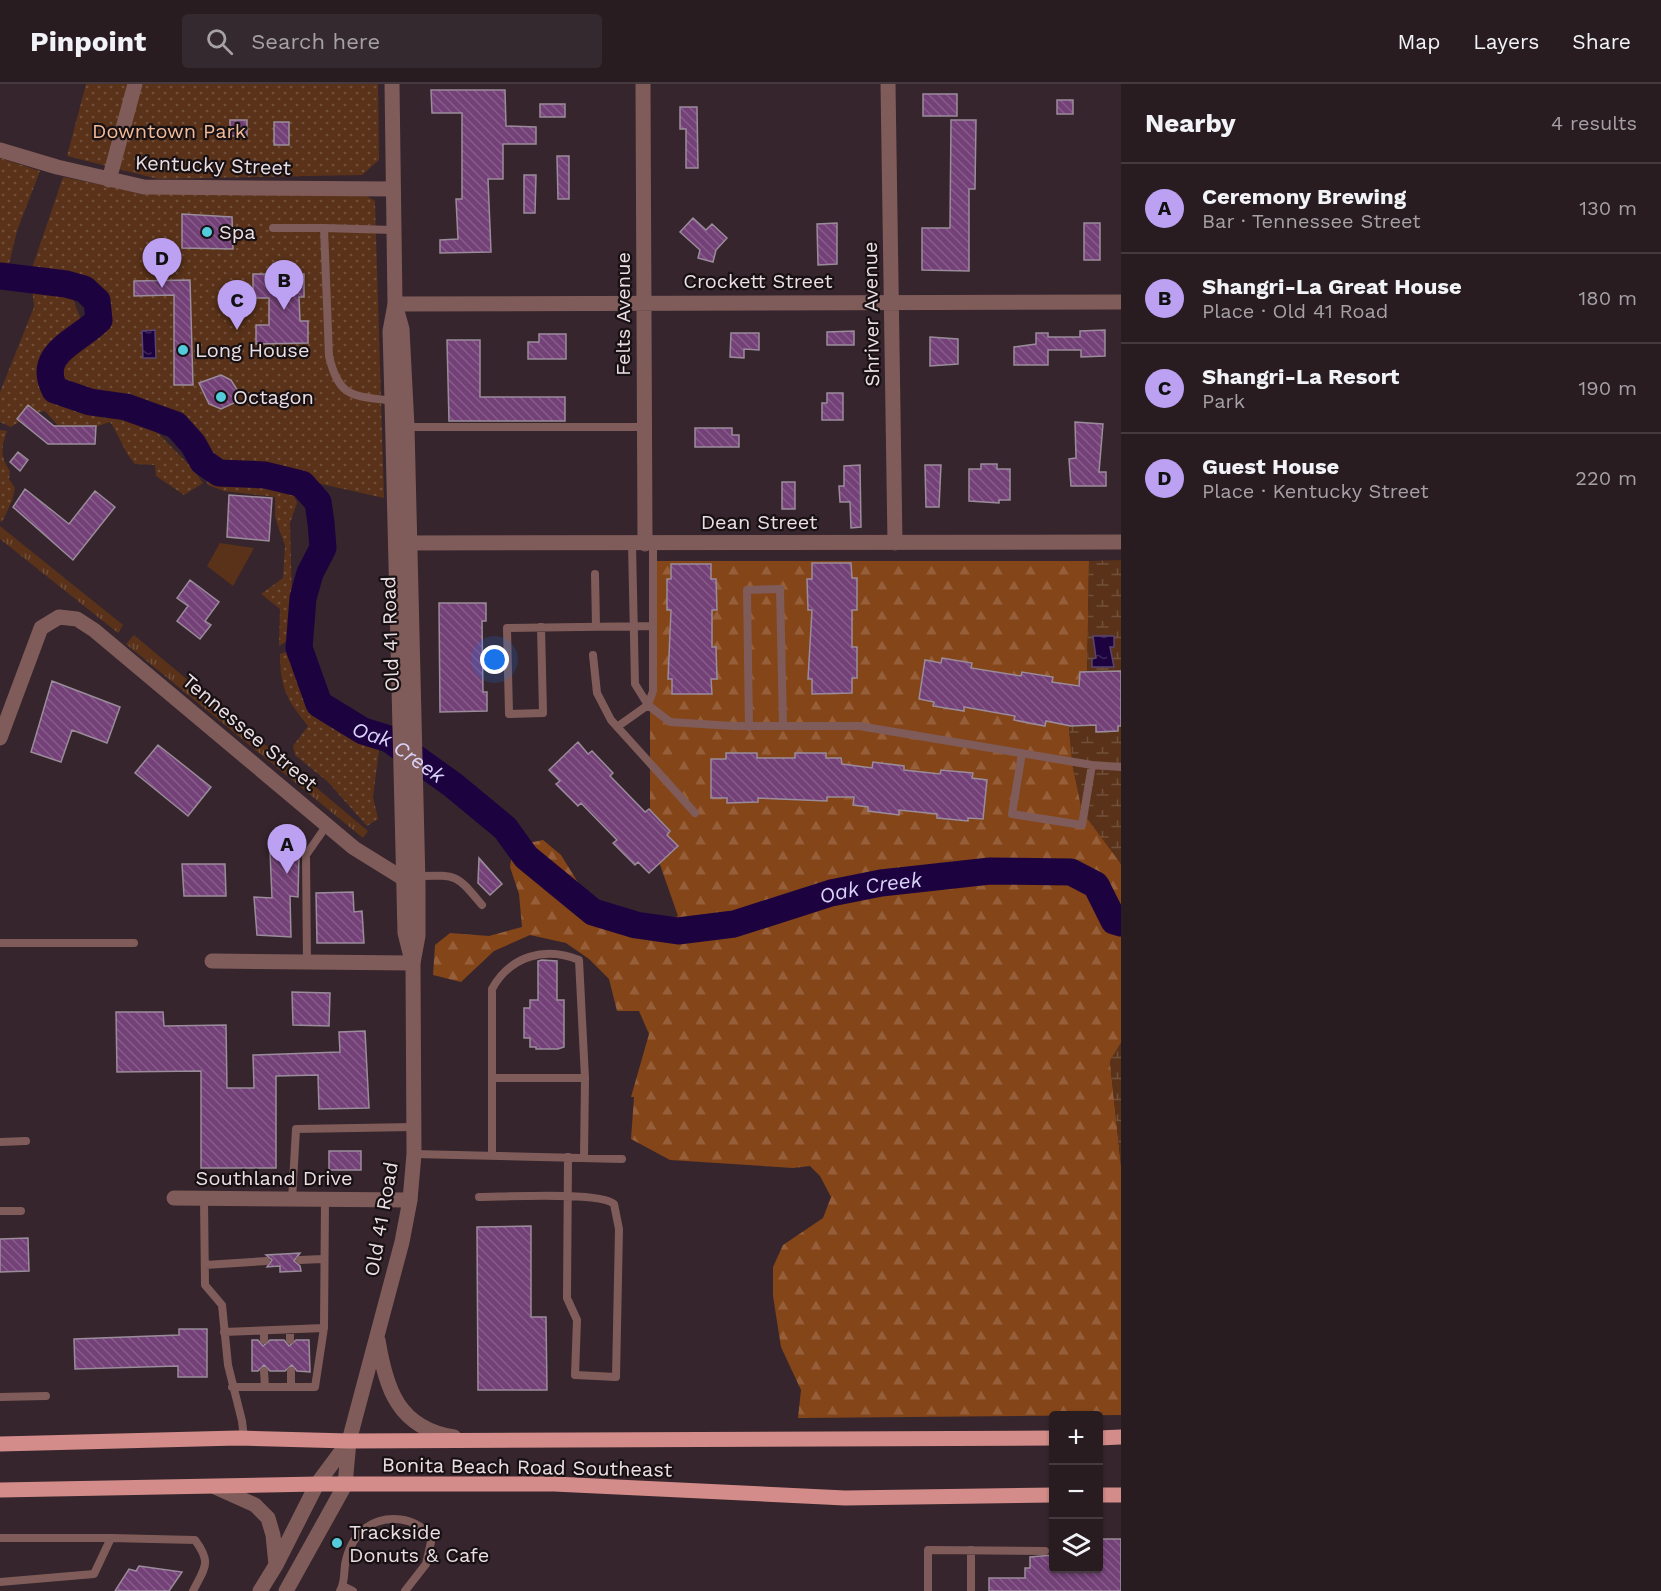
<!DOCTYPE html>
<meta charset="utf-8">
<style>
body{margin:0;font-family:"Work Sans",sans-serif;background:#34292e;color:#f1f3f6}
.controls{position:absolute;right:18px;bottom:18px;display:grid;overflow:hidden;border-radius:6px;box-shadow:0 2px 4px #0004}
.controls button{width:54px;height:54px;display:grid;place-items:center;padding:0;border:0;border-bottom:2px solid #443a3f;background:#281c21;color:#f1f3f6;font:30px sans-serif}
.you{position:absolute;left:495px;top:576px;width:21px;height:21px;margin:-15px;border:4px solid #fff;border-radius:50%;background:#1a73e8;box-shadow:0 0 0 9px #1a73e833}
.badge{display:grid;place-items:center;width:39px;height:39px;border-radius:50%;background:#bca0f2;color:#111;font-size:20px;font-weight:700}
.pin{position:absolute;translate:-50% -50px;filter:drop-shadow(0 2px 3px #0008)}
.pin::after{content:'';position:absolute;top:32px;width:21px;height:18px;background:inherit;clip-path:polygon(0 0,100% 0,50% 100%)}
.list{margin:0;padding:0;list-style:none}
h2{display:flex;justify-content:space-between;align-items:center;height:78px;margin:0;padding:0 24px;font-size:26px}
h2 small{font-size:20px;font-weight:400;color:#a5a1a5}
.list li{display:grid;grid-template-columns:39px 1fr auto;gap:18px;align-items:center;box-sizing:border-box;height:90px;padding:0 24px;border-top:2px solid #443a3f}
.list b{display:block;font-size:22px;white-space:nowrap}
.list p{margin:0;font-size:20px;white-space:nowrap;color:#a5a1a5}
.list em{font-size:20px;font-style:normal;color:#a5a1a5}
.icon{flex:none;width:33px;height:33px;fill:none;stroke:currentColor;stroke-width:2;stroke-linecap:round;stroke-linejoin:round}
.map{position:relative;flex:none;width:1121px;height:1507px;overflow:hidden}
header{display:flex;align-items:center;gap:36px;box-sizing:border-box;height:84px;padding:0 30px;background:#281c21;border-bottom:2px solid #443a3f}
header strong{font-size:28px}
nav{display:flex;gap:33px;margin-inline-start:auto;font-size:21px}
.search{width:420px;height:54px;background:#34292e;display:flex;align-items:center;gap:15px;box-sizing:border-box;padding:0 21px;border-radius:6px;color:#a5a1a5;font-size:22px}
main{display:flex}
aside{flex:1;background:#281c21}
.map>svg:first-child{display:block}
</style>
<header>
<strong>Pinpoint</strong>
<div class="search"><svg class="icon" aria-label="search" viewBox="0 0 24 24"><circle cx="10" cy="10" r="6"/><path d="M15 15l6 6"/></svg>Search here</div>
<nav><a>Map</a><a>Layers</a><a>Share</a></nav>
</header>
<main>
<div class="map">
<svg width="1121" height="1507" viewBox="0 0 1121 1507">
<defs>
<pattern id="grass-tufts" width="24" height="20" patternUnits="userSpaceOnUse" patternTransform="scale(1.5)"><rect width="24" height="20" fill="#593219"/><path d="M3 7l-1-3M5 7V3M7 7l1-3M15 17l-1-3M17 17v-4M19 17l1-3" fill="none" stroke="#714f3a"/></pattern>
<pattern id="forest-firs" width="22" height="20" patternUnits="userSpaceOnUse" patternTransform="scale(1.5)"><rect width="22" height="20" fill="#844518"/><path d="M5 1l3.5 6h-7zM16 11l3.5 6h-7z" fill="#965f39"/></pattern>
<pattern id="wetland-marsh" width="20" height="14" patternUnits="userSpaceOnUse" patternTransform="scale(1.5)"><rect width="20" height="14" fill="#593219"/><path d="M1 5h8M5 5V1M11 12h8M15 12V8" fill="none" stroke="#714f3a"/></pattern>
<pattern id="park-dots" width="8" height="8" patternUnits="userSpaceOnUse" patternTransform="scale(1.5)"><rect width="8" height="8" fill="#593219"/><path d="M2 2h.1M6 6h.1" fill="none" stroke="#714f3a" stroke-width="1.8" stroke-linecap="round"/></pattern>
<pattern id="water-ripples" width="26" height="14" patternUnits="userSpaceOnUse" patternTransform="scale(1.5)"><rect width="26" height="14" fill="#1c033f"/><path d="M2 4q2-2 4 0t4 0M15 11q2-2 4 0t4 0" fill="none" stroke="#3d275b"/></pattern>
<pattern id="building-back-hatch" width="6" height="6" patternUnits="userSpaceOnUse" patternTransform="scale(1.5)"><rect width="6" height="6" fill="#734177"/><path d="M-1 5l2 2M0 0l6 6M5-1l2 2" fill="none" stroke="#875c8a"/></pattern>
</defs>
<rect width="100%" height="100%" fill="#36252c"/>
<path fill="url(#grass-tufts)" d="M0 442 123 541 118 549 0 455Z
M134 551 368 747 363 754 126 560Z"/>
<path fill="url(#forest-firs)" d="M650 477H1089L1087 600 1069 645 1073 684 1082 723 1121 780V959L1110 977 1121 1082V1331L798 1334 801 1306 781 1263 773 1212V1183L783 1161 823 1134 831 1113 820 1092 810 1082 793 1084 670 1076 631 1055 634 1013H631L649 950 639 927H617L609 895 589 875 566 859 530 851 494 867 461 898 433 891 435 861 450 849 489 852 522 843 519 810 510 783 513 762 543 756 561 771 592 821 615 836 654 842 678 832 650 752Z"/>
<path fill="url(#wetland-marsh)" d="M1121 476V780L1080 725 1081 723 1073 684 1069 645 1087 600 1089 477Z
M1121 959V1082L1110 977Z"/>
<path fill="url(#park-dots)" d="M86 0H378L379 76 362 91 158 95 67 72Z
M0 74 40 87 17 147 9 180 0 182Z
M63 93 146 110 362 109 375 117 384 414 263 387 221 386 178 334 123 316 90 314 57 302 54 279 103 238C102 231 103 220 100 214 88 192 49 195 29 193Z
M32 203 51 204 71 210 81 236 78 248 48 268 45 300 62 312 83 322 122 323 142 340 152 343 193 385 203 399 184 411 156 392 155 381 135 380C123 367 120 352 110 338L89 345 60 344 45 327 31 330 11 343 0 338V308L34 223Z
M0 346 7 347C1 363 0 373 10 387L9 395 15 404 12 417 2 438 0 437Z
M205 393 246 394 291 405 297 419 290 439 293 553 279 562 280 525 261 510 283 494 285 462 275 433V413L224 407 208 401Z
M289 567C307 579 307 611 322 628 332 639 366 652 380 659L373 713 378 735 367 742 328 698 295 671 293 662 308 642C287 616 280 604 280 570Z"/>
<path fill="#593219" d="M220 459 254 464 233 502 207 482Z"/>
<path fill="url(#water-ripples)" stroke="#5a4570" stroke-width="1.5" d="M155 246 156 274H143L142 247Z
M1093 552H1114V563H1110L1114 583H1092V575L1096 574Z"/>
<g fill="none" stroke-linecap="round" stroke-linejoin="round">
<path stroke="#1c033f" stroke-width="27" id="s1" d="M0 192 66 200 84 205 97 217 99 236C77 258 36 269 55 306L90 318 126 323 176 341 193 360 203 378 219 389 265 391 302 400 318 418 321 439 323 464 310 489 303 514 299 564 319 620 363 647 389 655 453 701 505 744 526 773 593 828 636 841 678 847 734 840 831 809 881 799 990 787 1071 788 1096 801 1114 837 1121 839"/>
</g>
<path fill="url(#building-back-hatch)" stroke="#9a8c9b" stroke-width="1.5" d="M431 6H505L506 42 536 43V60H503V95H488L491 168 440 169V156L458 155 456 115H462V29H432Z
M923 10H957V32H923Z
M1057 16H1073V30H1057Z
M540 20H565V33H540Z
M680 23H697L698 84H686V45H680Z
M230 36H247V52H230Z
M951 36H976L975 105H969V187L922 186V144H950Z
M274 38H289V61H274Z
M557 72H569V115H558Z
M524 91H536L535 129H524Z
M182 130 232 133 233 165 182 164Z
M693 134 706 146 712 140 727 154 716 166 713 178 698 174 700 166 680 148Z
M837 139V180L818 181 817 140Z
M1084 139H1100V176H1084Z
M253 190H304V213H299L300 237H308V259L256 260V241H269V214H253Z
M190 196 193 301H174V211L134 212V197Z
M1105 246V272L1081 273V266H1048V281H1014V263L1036 260V249H1048V253H1080V247Z
M854 247V261H827V248Z
M731 249H759V266L744 265V274L730 273Z
M539 250H566V275H528V258H539Z
M930 253 958 255V280L930 282Z
M447 256H480V313H565V337H449Z
M221 291 231 296 238 307 234 319 221 325 209 320 199 299Z
M827 309H843V336H822V319H827Z
M28 321 54 342H96L95 360H48L17 335Z
M1075 338 1103 340 1099 388H1106V402H1071L1069 375 1076 374Z
M695 344H732V351H739V363H695Z
M18 368 28 376 20 387 10 378Z
M981 380H997V385H1010V416H999V419L969 417V385H981Z
M860 381 861 443 851 444 850 418H840L839 402H844V382Z
M925 381H941L939 423H926Z
M782 398H795V425H782Z
M25 405 69 440 95 407 115 423 73 476 13 423Z
M229 411 272 414 269 457 227 453Z
M812 479H851L852 494H857V526H852V563H857V594H852V609L812 610V595H808L812 526H808L807 495H812Z
M671 480H711V495H716L717 526H712V563H716L717 595H711L712 610H672V595H668L671 526H667V495H671Z
M190 496 219 518 205 537 211 541 200 555 177 537 188 522 177 514Z
M439 519H486V537H482L483 608H487V627L440 628Z
M942 574 972 579 971 584 1021 592 1022 588 1053 593 1052 598 1079 602 1080 588 1121 587V642H1118V647L1096 648V641L1071 642 1046 637 1045 642 1014 636 1015 632 964 623V627L933 622 934 618 919 615 925 576 941 579Z
M52 597 120 623 107 659 72 646 61 678 31 668Z
M578 658 588 670 592 667 613 689 610 692 645 728 649 725 670 747 667 751 678 762 649 789 638 778 635 781 613 759 617 756 581 719 578 722 556 700 560 697 549 686Z
M158 661 211 703 188 732 135 689Z
M726 669H757V674H795V669H826V674H841L842 680 872 684 873 678 904 682V686L940 690 941 686 973 689 972 694 987 696 983 735 968 734V737L937 734V730L899 726V731L868 727V723L853 721 854 713H827V717L758 714V718L727 719V714H711V675H726Z
M270 768 299 769 298 813 290 812 291 853 257 851 254 813 272 814Z
M479 774 502 800 490 811 478 799Z
M182 780H225L226 812H184Z
M353 808 354 828 362 827 364 859H317L316 809Z
M542 876 557 877V916H564V963L558 965H536V963H530V954H524V924H530V916H538V877Z
M292 908 330 909 329 942 293 941Z
M116 928H163L164 942 226 941 227 1004H254L253 971 340 968 339 948 365 947 369 1024 319 1025 318 991 276 992V1084H201V987L117 988Z
M329 1067H361V1086H329Z
M531 1142V1233H546L547 1306H478L477 1143Z
M28 1154 29 1187 0 1188V1155Z
M300 1169 294 1177 300 1182 301 1187 280 1188V1182L267 1183 272 1176 266 1171Z
M179 1245H207V1293H178V1282L75 1285 74 1255 179 1251Z
M252 1256H258L263 1262 270 1256H284L289 1262 296 1256H309L310 1288 297 1287 292 1281 285 1287H270L264 1281 258 1287H252Z
M1098 1455H1121V1507H989V1494H1025V1484H1030V1473L1053 1471V1485H1098Z
M139 1482 182 1488 169 1507H115L129 1485 136 1487Z"/>
<g fill="none" stroke-linecap="round" stroke-linejoin="round">
<path stroke="#7f5c5a" stroke-width="8" d="M273 144H324
M392 317C353 311 339 315 329 272L324 144 393 146
M407 343H644
M632 460 635 600 648 621 670 638 733 642H859L1092 681 1121 683
M595 490 596 543
M541 543 543 629 509 630 507 544 653 542
M593 571 597 609 611 636 695 729
M617 643 648 621 653 607V460
M749 643 747 506 780 505 783 642
M1022 669 1012 730 1082 741 1092 681
M418 792C458 791 456 790 482 821
M0 859H134
M307 878 306 771 327 741
M492 994H585L584 1074
M0 1058 26 1057
M414 1070 622 1075
M492 1072V905C510 872 545 862 579 876L585 994
M479 1113C503 1113 601 1107 614 1120L619 1145 616 1293 575 1291 577 1236 567 1214 568 1073
M204 1115 205 1201 222 1221 228 1281 242 1337 244 1354
M292 1116 296 1045 414 1043
M0 1127H21
M300 1176 322 1175
M205 1181 266 1177
M290 1246V1256
M264 1247V1256
M224 1248 324 1244
M264 1287 265 1303
M291 1287V1303
M232 1303H315L324 1244 325 1115
M0 1313 46 1312
M0 1454H111L94 1490 0 1498
M111 1454 195 1456C212 1479 205 1483 193 1507
M971 1466V1507
M343 1502 353 1507
M340 1507C346 1497 343 1487 346 1476 353 1447 375 1431 404 1436 417 1439 427 1445 431 1458L426 1480 405 1507
M928 1507V1466L1045 1467"/>
<path stroke="#7f5c5a" stroke-width="15" d="M643 0 645 460
M888 0 895 459
M0 66 57 83 144 103 392 105
M109 96 135 0
M395 220 1121 218
M396 459 1121 458
M0 654 41 544 59 533 77 535 94 546 354 764 404 795
M212 877 413 879
M174 1114 410 1116"/>
<path stroke="#7f5c5a" stroke-width="15" d="M392 0 395 220 390 247 392 317 405 849 411 873
M378 1256C386 1305 398 1344 454 1353
M215 1403 255 1421 268 1434 273 1451 276 1481 260 1507
M276 1481 317 1400 349 1357
M286 1507 345 1401 349 1357 402 1158 410 1116 414 1070 413 879 418 852V799L407 343 402 245 395 220"/>
<path stroke="#d38c89" stroke-width="15" d="M1098 1354 1121 1353
M0 1360 238 1354 349 1357 1054 1354
M0 1406 317 1400H554L845 1414 1054 1411
M1098 1411H1121"/>
</g>
<g fill="#53cbdb" stroke="#181114" stroke-width="2">
<circle cx="207" cy="148" r="6"/>
<circle cx="183" cy="266" r="6"/>
<circle cx="221" cy="313" r="6"/>
<circle cx="337" cy="1459" r="6"/>
</g>
<g text-anchor="middle" dominant-baseline="central" stroke-width="4.5" stroke-linejoin="round" paint-order="stroke">
<g font-size="20" fill="#f3ba98" stroke="#181114">
<text x="169" y="47">Downtown Park</text>
</g>
<g font-size="20" fill="#ebdfe3" stroke="#181114">
<text transform="translate(213 81) rotate(2)">Kentucky Street</text>
<text x="758" y="197">Crockett Street</text>
<text transform="translate(623 230) rotate(-90)">Felts Avenue</text>
<text transform="translate(871 230) rotate(-91)">Shriver Avenue</text>
<text x="759" y="438">Dean Street</text>
<text transform="translate(390 550) rotate(-92)">Old 41 Road</text>
<text transform="translate(250 648) rotate(40)">Tennessee Street</text>
<text x="274" y="1094">Southland Drive</text>
<text transform="translate(381 1135) rotate(-80)">Old 41 Road</text>
<text transform="translate(527 1383) rotate(1)">Bonita Beach Road Southeast</text>
</g>
<g font-size="20" fill="#ebdfe3" stroke="#181114" text-anchor="start">
<text x="219" y="148">Spa</text>
<text x="195" y="266">Long House</text>
<text x="233" y="313">Octagon</text>
<text x="349" y="1448">Trackside<tspan x="349" dy="23">Donuts &amp; Cafe</tspan></text>
</g>
<g font-size="21" font-style="italic" fill="#dad2f8" stroke="#181114">
<text stroke="none"><textPath href="#s1" startOffset="818">Oak Creek</textPath></text>
<text stroke="none"><textPath href="#s1" startOffset="1358">Oak Creek</textPath></text>
</g>
</g>
</svg>
<div class="controls">
<button>+</button>
<button>−</button>
<button><svg class="icon" aria-label="layers" viewBox="0 0 24 24"><path d="M12 4l9 5-9 5-9-5zM3 14l9 5 9-5"/></svg></button>
</div>
<div class="you"></div>
<div class="pin badge" style="left:287px;top:790px">A</div>
<div class="pin badge" style="left:284px;top:226px">B</div>
<div class="pin badge" style="left:237px;top:246px">C</div>
<div class="pin badge" style="left:162px;top:204px">D</div>
</div>
<aside>
<h2>Nearby<small>4 results</small></h2>
<ul class="list">
<li><span class="badge">A</span><div><b>Ceremony Brewing</b><p>Bar · Tennessee Street</p></div><em>130 m</em></li>
<li><span class="badge">B</span><div><b>Shangri-La Great House</b><p>Place · Old 41 Road</p></div><em>180 m</em></li>
<li><span class="badge">C</span><div><b>Shangri-La Resort</b><p>Park</p></div><em>190 m</em></li>
<li><span class="badge">D</span><div><b>Guest House</b><p>Place · Kentucky Street</p></div><em>220 m</em></li>
</ul>
</aside>
</main>
